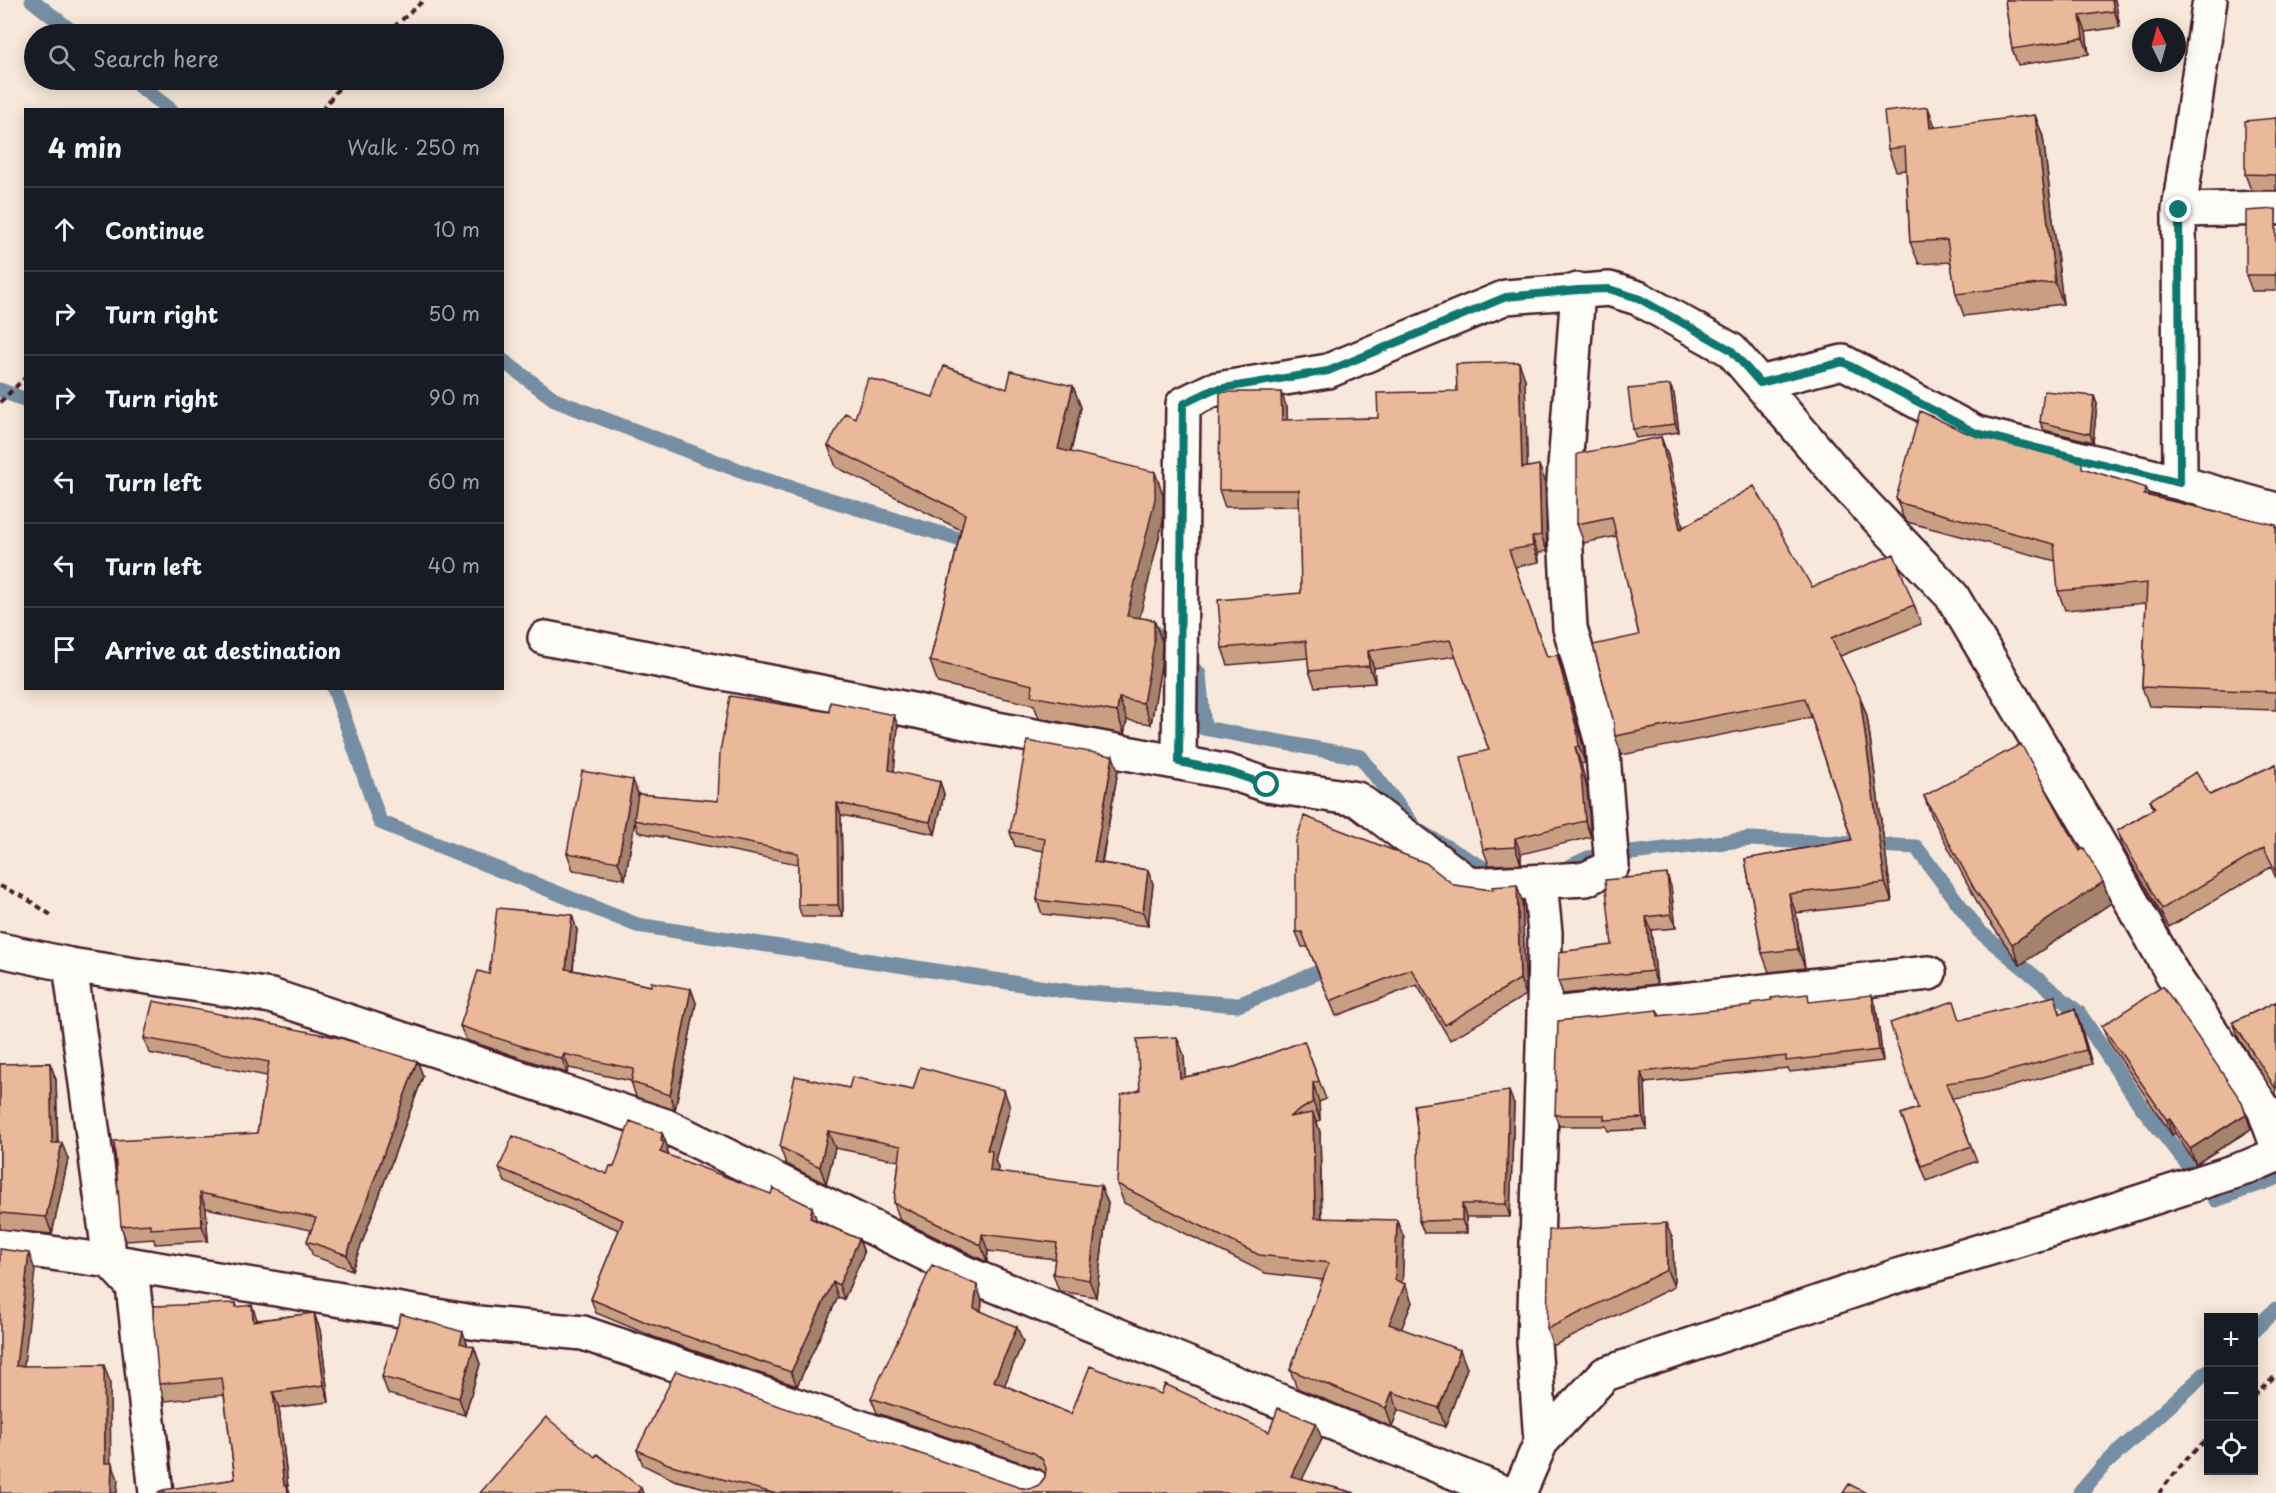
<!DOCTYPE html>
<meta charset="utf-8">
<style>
body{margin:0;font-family:"Playpen Sans",sans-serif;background:#242831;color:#f1f3f6}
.controls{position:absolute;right:18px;bottom:18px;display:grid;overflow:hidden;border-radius:0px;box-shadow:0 3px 15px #0003}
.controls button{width:54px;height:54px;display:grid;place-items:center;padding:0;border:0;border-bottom:2px solid #363941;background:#171b24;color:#f1f3f6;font:30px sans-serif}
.compass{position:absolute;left:2132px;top:18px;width:54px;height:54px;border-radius:50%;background:#171b24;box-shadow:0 3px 15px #0003;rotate:355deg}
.stop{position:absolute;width:18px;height:18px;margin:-14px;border:4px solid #0f766e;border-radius:50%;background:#fff}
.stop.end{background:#0f766e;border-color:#fff;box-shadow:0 2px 6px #0008}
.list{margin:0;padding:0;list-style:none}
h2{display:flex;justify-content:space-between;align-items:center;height:78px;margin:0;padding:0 24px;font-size:26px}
h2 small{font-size:20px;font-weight:400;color:#9ea1a6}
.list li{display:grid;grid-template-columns:39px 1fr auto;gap:18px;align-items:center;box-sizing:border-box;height:84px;padding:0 24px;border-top:2px solid #363941}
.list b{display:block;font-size:22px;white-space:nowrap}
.list em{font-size:20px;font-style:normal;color:#9ea1a6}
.icon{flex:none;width:33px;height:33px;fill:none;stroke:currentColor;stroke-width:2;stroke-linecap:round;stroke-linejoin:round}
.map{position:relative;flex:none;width:2276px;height:1493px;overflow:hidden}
.search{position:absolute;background:#171b24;box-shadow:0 3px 15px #0003;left:24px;top:24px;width:480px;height:66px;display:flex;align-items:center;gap:15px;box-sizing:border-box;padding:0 21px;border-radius:33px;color:#9ea1a6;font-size:22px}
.panel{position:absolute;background:#171b24;box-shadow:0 3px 15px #0003;left:24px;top:108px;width:480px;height:582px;border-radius:0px}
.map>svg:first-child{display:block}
</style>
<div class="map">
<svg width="2276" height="1493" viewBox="0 0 2276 1493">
<rect width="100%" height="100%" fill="#f7e8db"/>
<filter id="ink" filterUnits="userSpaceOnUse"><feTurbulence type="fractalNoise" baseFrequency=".0167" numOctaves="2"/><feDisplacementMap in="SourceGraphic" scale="12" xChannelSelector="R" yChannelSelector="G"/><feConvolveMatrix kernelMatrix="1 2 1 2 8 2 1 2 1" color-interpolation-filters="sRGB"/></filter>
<g filter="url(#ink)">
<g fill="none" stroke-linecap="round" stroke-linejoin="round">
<path stroke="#758ea3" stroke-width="15" d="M32 0 75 34
M132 80 171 110
M502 360 557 401 759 478 978 545
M0 390 26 400
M1146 625 1199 674 1204 728 1361 757 1417 830 1487 870 1502 873
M334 688 380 822 637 925 1066 991 1238 1005 1336 965
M1560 871 1588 858 1750 839 1916 847 1979 931 2079 1013 2141 1106 2216 1200 2276 1178
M2254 1330 2276 1309
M2080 1493 2104 1465 2208 1371"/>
<defs>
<path id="minor" d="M2179 210 2276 208
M1760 383 1843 362 1976 433 2180 483 2276 510
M2180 483 2179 210 2210 0
M545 638 917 711 986 727 1229 772 1267 785 1357 799 1470 885 1586 879 1612 866 1602 743 1570 628 1563 495 1578 290
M1179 762 1183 404 1212 390 1328 371 1506 297 1609 289 1638 298 1731 350 1849 488 1952 596 2095 837 2173 975 2264 1109 2276 1142
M0 950 70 965 271 996 666 1126 965 1273 1505 1493
M70 965 110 1261 133 1286 156 1493
M1544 1015 1929 973
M0 1246 110 1261 478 1323 583 1333 1033 1486
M1541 1442 1605 1374 1894 1277 2090 1218 2248 1167 2276 1155
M1519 1493 1541 1442 1534 1342 1544 1015 1545 933 1540 883"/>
</defs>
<use href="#minor" stroke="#4a1f2b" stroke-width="38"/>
<path stroke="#4a1f2b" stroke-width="4" stroke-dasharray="6 4.5" stroke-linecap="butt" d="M386 34 424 0
M322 110 345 80
M0 402 26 377
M0 886 24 897 54 917
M2254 1396 2276 1375
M2159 1493 2187 1458 2208 1438"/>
<use href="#minor" stroke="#fdfcf7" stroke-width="33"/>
</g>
<path fill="#c99f84" stroke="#4a1f2b" stroke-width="1.5" d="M2005 0H2115L2120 27 2086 32 2089 54 2018 65 2012 49Z
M2035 115 2043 137 2063 304 1964 316 1956 294 1951 262 1919 264 1910 242 1906 170 1896 171 1888 149 1935 128Z
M2276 118V191L2251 190 2245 174Z
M2276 209V291H2252L2246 275Z
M1525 379 1527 467 1545 481 1547 551 1538 553 1539 562 1515 567 1547 657 1557 655 1563 671 1583 746 1585 763 1581 764 1587 789 1591 837 1521 854V864L1489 865 1483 849 1489 750 1456 656 1374 668 1375 683 1315 687 1309 671 1308 658 1228 665 1222 648 1301 593 1300 506 1225 507 1219 490 1287 408V420L1378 418 1457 391Z
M1007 389 1081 407 1071 452 1163 494V521L1139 618 1154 620 1162 642 1161 666 1151 724 1127 720 1124 734 1039 718 1034 705 938 683 930 661 961 530 836 467 828 446 855 418 933 397Z
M1674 394 1679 432 1636 438 1633 429Z
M2094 396 2097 404 2093 442 2044 430 2040 422Z
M1661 437 1668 456 1683 527 1812 587 1914 605 1921 624 1840 656 1860 697 1867 716 1892 902 1796 913 1805 968 1769 972 1762 953 1745 859 1852 840 1811 717 1622 755 1615 736 1639 635 1617 536 1584 543 1577 524Z
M2085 469 2146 488 2149 496 2276 525V710L2149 706 2142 687 2146 603 2065 610 2058 591 2056 561 1907 522 1903 517 1896 498Z
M898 726 894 772 940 782 944 794 935 834 841 815 843 917H802L798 905V864L638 832 635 822 625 879 573 870 567 853 638 794 718 801Z
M2276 764V878L2271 867 2169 927 2124 850 2117 831 2153 809 2150 800 2210 795Z
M1118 770 1102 863 1148 870 1153 884 1148 926 1042 914 1037 900 1044 851 1015 846 1010 832Z
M1924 796 2103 882 2111 903 2020 965 1982 911 1932 817Z
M1454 885 1522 901 1526 995 1450 1040 1417 985 1336 1016 1308 947H1302L1296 932Z
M1671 887 1676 928 1651 930 1657 984 1563 994 1558 981 1612 945Z
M577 930 573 970 651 986 691 989 696 1003 675 1110 636 1097 631 1081 569 1068 567 1073 466 1040 460 1026 489 974Z
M1811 1002 1876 1006 1883 1061 1790 1072 1788 1068 1645 1083 1647 1129 1608 1131 1606 1126H1559L1555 1115 1657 1010 1660 1016Z
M2276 1002V1096L2239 1039 2233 1022Z
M2075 1009 2080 1024 2092 1064 1988 1093 1952 1098 1977 1161 1927 1181 1901 1114 1918 1108 1961 1019 2061 1013Z
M2102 1026 2242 1102 2251 1129 2196 1164 2175 1133 2172 1135 2108 1041Z
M144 1038 417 1061 423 1076 352 1270 313 1256 307 1241 311 1230 206 1208 208 1241 155 1244 154 1239 126 1241 121 1226 257 1133 267 1076 149 1053Z
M1304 1041 1326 1099 1319 1102 1320 1120 1317 1122 1320 1132 1322 1218 1404 1238 1402 1283 1412 1302 1401 1329 1467 1368 1445 1427 1398 1410 1392 1427 1297 1388 1290 1370 1323 1280 1265 1273 1124 1203 1117 1184 1140 1090 1184 1055 1185 1077 1235 1067Z
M50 1063 56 1080 58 1143 68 1159 52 1234 0 1229V1064Z
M849 1088 913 1090 1010 1107 995 1160 998 1168V1172L1108 1203 1096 1297 1059 1291 1053 1274 1055 1259 988 1251 987 1262 900 1220 894 1203 899 1161 835 1148 826 1184 786 1164 780 1147Z
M1514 1104 1510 1217H1466L1467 1233H1424L1419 1221Z
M662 1133 668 1148 667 1150 669 1156 859 1239 864 1253 844 1299 838 1297 797 1386 654 1337 596 1313 591 1299 619 1230 505 1182 499 1168 607 1174 614 1167Z
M1673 1240 1674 1287 1553 1346 1547 1329Z
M982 1300 981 1311 1023 1342 1004 1385 1071 1414 1161 1394 1269 1432 1322 1439 1302 1479 1355 1493H724L674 1480 643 1465 637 1450 1021 1488 1030 1489 1039 1485 1045 1477V1473L1040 1469 877 1413 871 1398Z
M236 1303 237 1307 257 1320 314 1313 320 1330 329 1402 279 1408 288 1487 290 1493H157L235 1479 224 1395 165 1401 159 1384Z
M468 1346 474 1347 480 1364 465 1415 388 1394 382 1377Z"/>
<path fill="#a4826c" stroke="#4a1f2b" stroke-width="1.5" d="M2112 0H2115L2120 27 2114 11Z
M2080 16 2086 32 2089 54 2083 38Z
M1928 107 1936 129 1930 128Z
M2035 115 2043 137 2063 304 2055 282Z
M1519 362 1525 379 1528 485 1522 468Z
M1670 385 1674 394 1679 432 1675 424Z
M1073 386 1081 407 1066 471 1058 449Z
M1281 392 1287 408 1288 437 1282 420Z
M2094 396 2097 404 2093 442 2090 434Z
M1661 437 1668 456 1687 547 1680 529Z
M1539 465 1545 481 1547 551 1541 535Z
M1155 472 1163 494V521L1135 637 1127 616Z
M2146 488 2153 506 2144 495Z
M1532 537 1538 553 1539 562 1533 546Z
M1154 620 1162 642 1161 666 1151 724 1143 703Z
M1368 651 1374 668 1375 683 1369 666Z
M1557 655 1563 671 1583 746 1585 763 1579 746Z
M1860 697 1867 716 1892 902 1885 883Z
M1119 698 1127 720 1124 734 1117 712Z
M894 715 898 726 893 782 889 770Z
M1575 747 1581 764 1587 789 1591 837 1585 821Z
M1113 756 1118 770 1099 876 1094 862Z
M633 780 639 797 625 879 618 862Z
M940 782 944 794 935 834 930 822Z
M837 803 841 815 843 917 838 905Z
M1515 838 1521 854V864L1515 847Z
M1148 870 1153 884 1148 926 1143 912Z
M1667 874 1671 887 1676 928 1671 914Z
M2103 882 2111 903 2020 965 2012 944Z
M1517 885 1522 901 1526 995 1520 979Z
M1789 894 1796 913 1805 968 1798 949Z
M572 915 577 930 571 983 566 969Z
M1646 917 1651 930 1657 984 1652 971Z
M691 989 696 1003 675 1110 670 1095Z
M1872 995 1876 1006 1883 1061 1879 1050Z
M2075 1009 2080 1024 2092 1064 2086 1050Z
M1177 1037 1184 1055 1186 1097 1180 1078Z
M564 1054 569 1068 567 1073 562 1059Z
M417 1061 423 1076 352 1270 347 1255Z
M50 1063 56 1080 58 1160 52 1143Z
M1641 1072 1645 1083 1647 1129 1643 1118Z
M1313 1083 1319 1102 1320 1120 1313 1102Z
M1004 1090 1010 1107 995 1160 998 1168 996 1188 990 1171 987 1150Z
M1509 1091 1514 1104 1510 1217 1506 1204Z
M1313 1113 1320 1132 1322 1236 1315 1218Z
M2246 1114 2251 1129 2196 1164 2190 1149Z
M2169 1118 2175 1133 2172 1135 2167 1120Z
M828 1131 835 1148 826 1184 820 1167Z
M662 1133 668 1148 667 1150 669 1156 660 1152Z
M62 1143 68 1159 52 1234 46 1217Z
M1101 1186 1108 1203 1096 1297 1089 1280Z
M200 1193 206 1208 208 1241 202 1226Z
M1462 1204 1466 1217 1467 1233 1462 1220Z
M812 1207 817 1221 810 1218Z
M1397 1220 1404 1238 1402 1291 1405 1284 1412 1302 1396 1343 1389 1324 1395 1280Z
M1666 1223 1673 1240 1674 1287 1667 1270Z
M982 1234 988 1251 987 1262 981 1245Z
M859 1239 864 1253 844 1299 839 1285Z
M29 1253 35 1270 22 1382 16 1366Z
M833 1282 838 1297 797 1386 791 1372Z
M977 1285 982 1300 980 1323 974 1308Z
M252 1305 258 1322 253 1321Z
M314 1313 320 1330 329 1402 324 1385Z
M1017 1327 1023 1342 1000 1396 994 1381Z
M463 1332 469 1349 460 1343Z
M474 1347 480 1364 465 1415 459 1398Z
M1460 1350 1467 1368 1445 1427 1439 1408Z
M104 1365 110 1382 111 1479 105 1463Z
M273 1392 279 1408 288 1487 290 1493H286L284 1485Z
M1392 1392 1398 1410 1392 1427 1386 1408Z
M1316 1423 1322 1439 1296 1492 1291 1476Z
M112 1463 118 1479 117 1493H111Z
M641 1488 643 1493H637Z"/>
<path fill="#eab99a" stroke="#4a1f2b" stroke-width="1.5" d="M2005 0H2112L2114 11 2080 16 2083 38 2012 49Z
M1928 107 1930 128 2035 115 2055 282 1956 294 1947 240 1910 242 1905 147 1888 149 1884 112Z
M2276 118V175L2245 174V121Z
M2276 209V275H2246V211Z
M1519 362 1522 468 1539 465 1541 535 1532 537 1533 546 1509 550 1547 657 1557 655 1577 730 1579 746 1575 747 1581 772 1585 821 1515 838V847L1483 849 1461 757 1489 750 1450 640 1368 651 1369 666 1309 671 1306 641 1222 648 1218 600 1301 593 1299 490H1219L1220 392H1281L1282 420 1378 418 1377 393 1457 391 1456 364Z
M944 366 1007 389 1011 371 1073 386 1058 449 1155 472V499L1127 616 1154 620V644L1143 703 1119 698 1117 712 1031 696 1033 685 930 661 965 514 828 446 845 413 855 418 868 378 933 397Z
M1670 385 1675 424 1633 429 1628 389Z
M2044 391 2094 396 2090 434 2040 422Z
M1920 411 1965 432 2082 461V468L2146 488 2144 495 2276 525V692L2142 687 2147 583 2058 591 2054 544 1900 503 1896 498Z
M1661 437 1680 529 1754 486 1812 587 1894 554 1914 605 1831 638 1860 697 1885 883 1789 894 1798 949 1762 953 1745 859 1852 840 1805 698 1615 736 1613 719 1593 645 1639 635 1612 517 1577 524V454Z
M730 696 829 712 830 702 894 715 889 770 940 782 930 822 837 803 838 905H798V853L634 820 638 794 718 801 720 752Z
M1027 741 1113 756 1094 862 1148 870 1143 912 1037 900 1045 838 1010 832Z
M2021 744 2080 851 2084 848 2103 882 2012 944 1975 890 1924 796Z
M2276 764V872L2264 848 2162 909 2117 831 2155 808 2150 800 2196 772 2210 795Z
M582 771 633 780 618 862 567 853Z
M1304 816 1426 863 1454 885 1493 890 1492 887 1517 885 1520 979 1445 1025 1411 969 1330 1001 1302 932H1296V841Z
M1667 874 1671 914 1646 917 1652 971 1558 981 1559 952 1612 945 1605 880Z
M497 908 572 915 566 969 651 986V982L691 989 670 1095 631 1082 634 1069 564 1054 562 1059 460 1026 478 971 489 974Z
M2163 986 2242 1102 2246 1114 2190 1149 2169 1118 2167 1120 2102 1026Z
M1808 994 1809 1002 1872 995 1879 1050 1786 1061V1056L1641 1072 1643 1118 1604 1120V1115H1555L1558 1021 1657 1010 1658 1016 1752 1006V1003L1772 1000 1771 998Z
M2055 996 2060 1014 2075 1009 2086 1050 1983 1078 1946 1083 1971 1146 1922 1166 1901 1114 1918 1108 1890 1023 1954 1001 1960 1020Z
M153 1001 340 1038 417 1061 347 1255 307 1241 316 1218 200 1193 202 1226 150 1229V1224L121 1226 114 1141 257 1133 269 1062 144 1038Z
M2276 1002V1089L2233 1022Z
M1177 1037 1180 1078 1235 1067 1304 1041 1319 1081 1313 1083V1102L1289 1117 1313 1113 1315 1218 1397 1220 1395 1280 1405 1284 1389 1324 1460 1350 1439 1408 1392 1392 1386 1408 1290 1370 1329 1263 1259 1255 1117 1184 1121 1095 1140 1090 1137 1039Z
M50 1063 52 1143H62L46 1217 0 1213V1064Z
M920 1067 1004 1090 987 1150 992 1151 990 1171 1101 1186 1089 1280 1053 1274 1057 1243 982 1234 981 1245 894 1203 901 1146 828 1131 820 1167 780 1147 795 1076 849 1088 852 1077 913 1090Z
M1509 1091 1506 1204H1462V1220L1419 1221 1418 1137 1414 1105Z
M630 1121 662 1133 661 1141 664 1142 660 1152 771 1194 773 1188 812 1207 810 1218 859 1239 839 1285 833 1282 791 1372 648 1323 591 1299 623 1220 499 1168 513 1136 607 1174 610 1166 614 1167Z
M1666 1223 1667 1270 1547 1329 1549 1230Z
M0 1249 29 1253 16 1366 104 1365 105 1463H112L111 1493H0Z
M932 1265 977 1285 974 1308 1017 1327 994 1381 1071 1414 1090 1366 1161 1394 1165 1384 1269 1432 1278 1408 1316 1423 1291 1476 1355 1493H773L668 1464 637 1450 676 1371 1021 1488 1030 1489 1039 1485 1045 1477 1046 1468 1042 1459 1034 1453 871 1398Z
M236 1303V1307L252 1305 253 1321 314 1313 324 1385 273 1392 284 1485H287L288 1493H157L163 1490 235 1479 222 1378 159 1384 153 1315 154 1306Z
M401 1314 463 1332 460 1343 474 1347 459 1398 382 1377Z
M546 1417 595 1457 597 1454 641 1488 637 1493H480Z
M1849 1484 1866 1493H1843Z"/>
</g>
<g fill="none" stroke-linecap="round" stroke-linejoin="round" filter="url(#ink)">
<path stroke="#0f766e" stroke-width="8" d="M1267 785 1229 772 1179 762 1183 404 1212 390 1328 371 1506 297 1578 290 1609 289 1638 298 1731 350 1760 383 1843 362 1976 433 2180 483 2179 210"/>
</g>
</svg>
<div class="controls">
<button>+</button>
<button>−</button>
<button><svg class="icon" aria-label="locate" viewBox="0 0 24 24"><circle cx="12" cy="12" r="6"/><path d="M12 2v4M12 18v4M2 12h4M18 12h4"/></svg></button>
</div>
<svg class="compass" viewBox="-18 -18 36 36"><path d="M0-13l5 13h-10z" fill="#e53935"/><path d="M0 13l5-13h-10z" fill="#9ea1a6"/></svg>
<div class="stop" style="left:1267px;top:785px"></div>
<div class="stop end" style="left:2179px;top:210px"></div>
<div class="search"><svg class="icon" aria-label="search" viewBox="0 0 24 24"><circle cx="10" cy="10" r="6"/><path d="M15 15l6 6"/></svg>Search here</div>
<section class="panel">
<h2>4 min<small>Walk · 250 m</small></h2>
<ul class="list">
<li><svg class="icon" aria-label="ahead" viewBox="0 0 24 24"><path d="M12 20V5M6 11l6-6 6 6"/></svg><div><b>Continue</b></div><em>10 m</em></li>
<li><svg class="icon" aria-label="right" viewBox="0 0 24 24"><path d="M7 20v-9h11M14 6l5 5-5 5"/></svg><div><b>Turn right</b></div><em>50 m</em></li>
<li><svg class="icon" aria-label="right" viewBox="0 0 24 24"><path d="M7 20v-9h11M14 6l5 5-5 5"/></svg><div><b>Turn right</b></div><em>90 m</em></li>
<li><svg class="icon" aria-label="left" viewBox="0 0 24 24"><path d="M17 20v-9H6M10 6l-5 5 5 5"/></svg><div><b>Turn left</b></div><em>60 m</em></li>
<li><svg class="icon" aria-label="left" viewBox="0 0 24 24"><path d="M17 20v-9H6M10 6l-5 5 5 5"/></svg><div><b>Turn left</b></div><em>40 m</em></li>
<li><svg class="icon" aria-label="arrive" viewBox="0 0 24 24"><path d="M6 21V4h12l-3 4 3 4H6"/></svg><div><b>Arrive at destination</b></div></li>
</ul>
</section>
</div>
